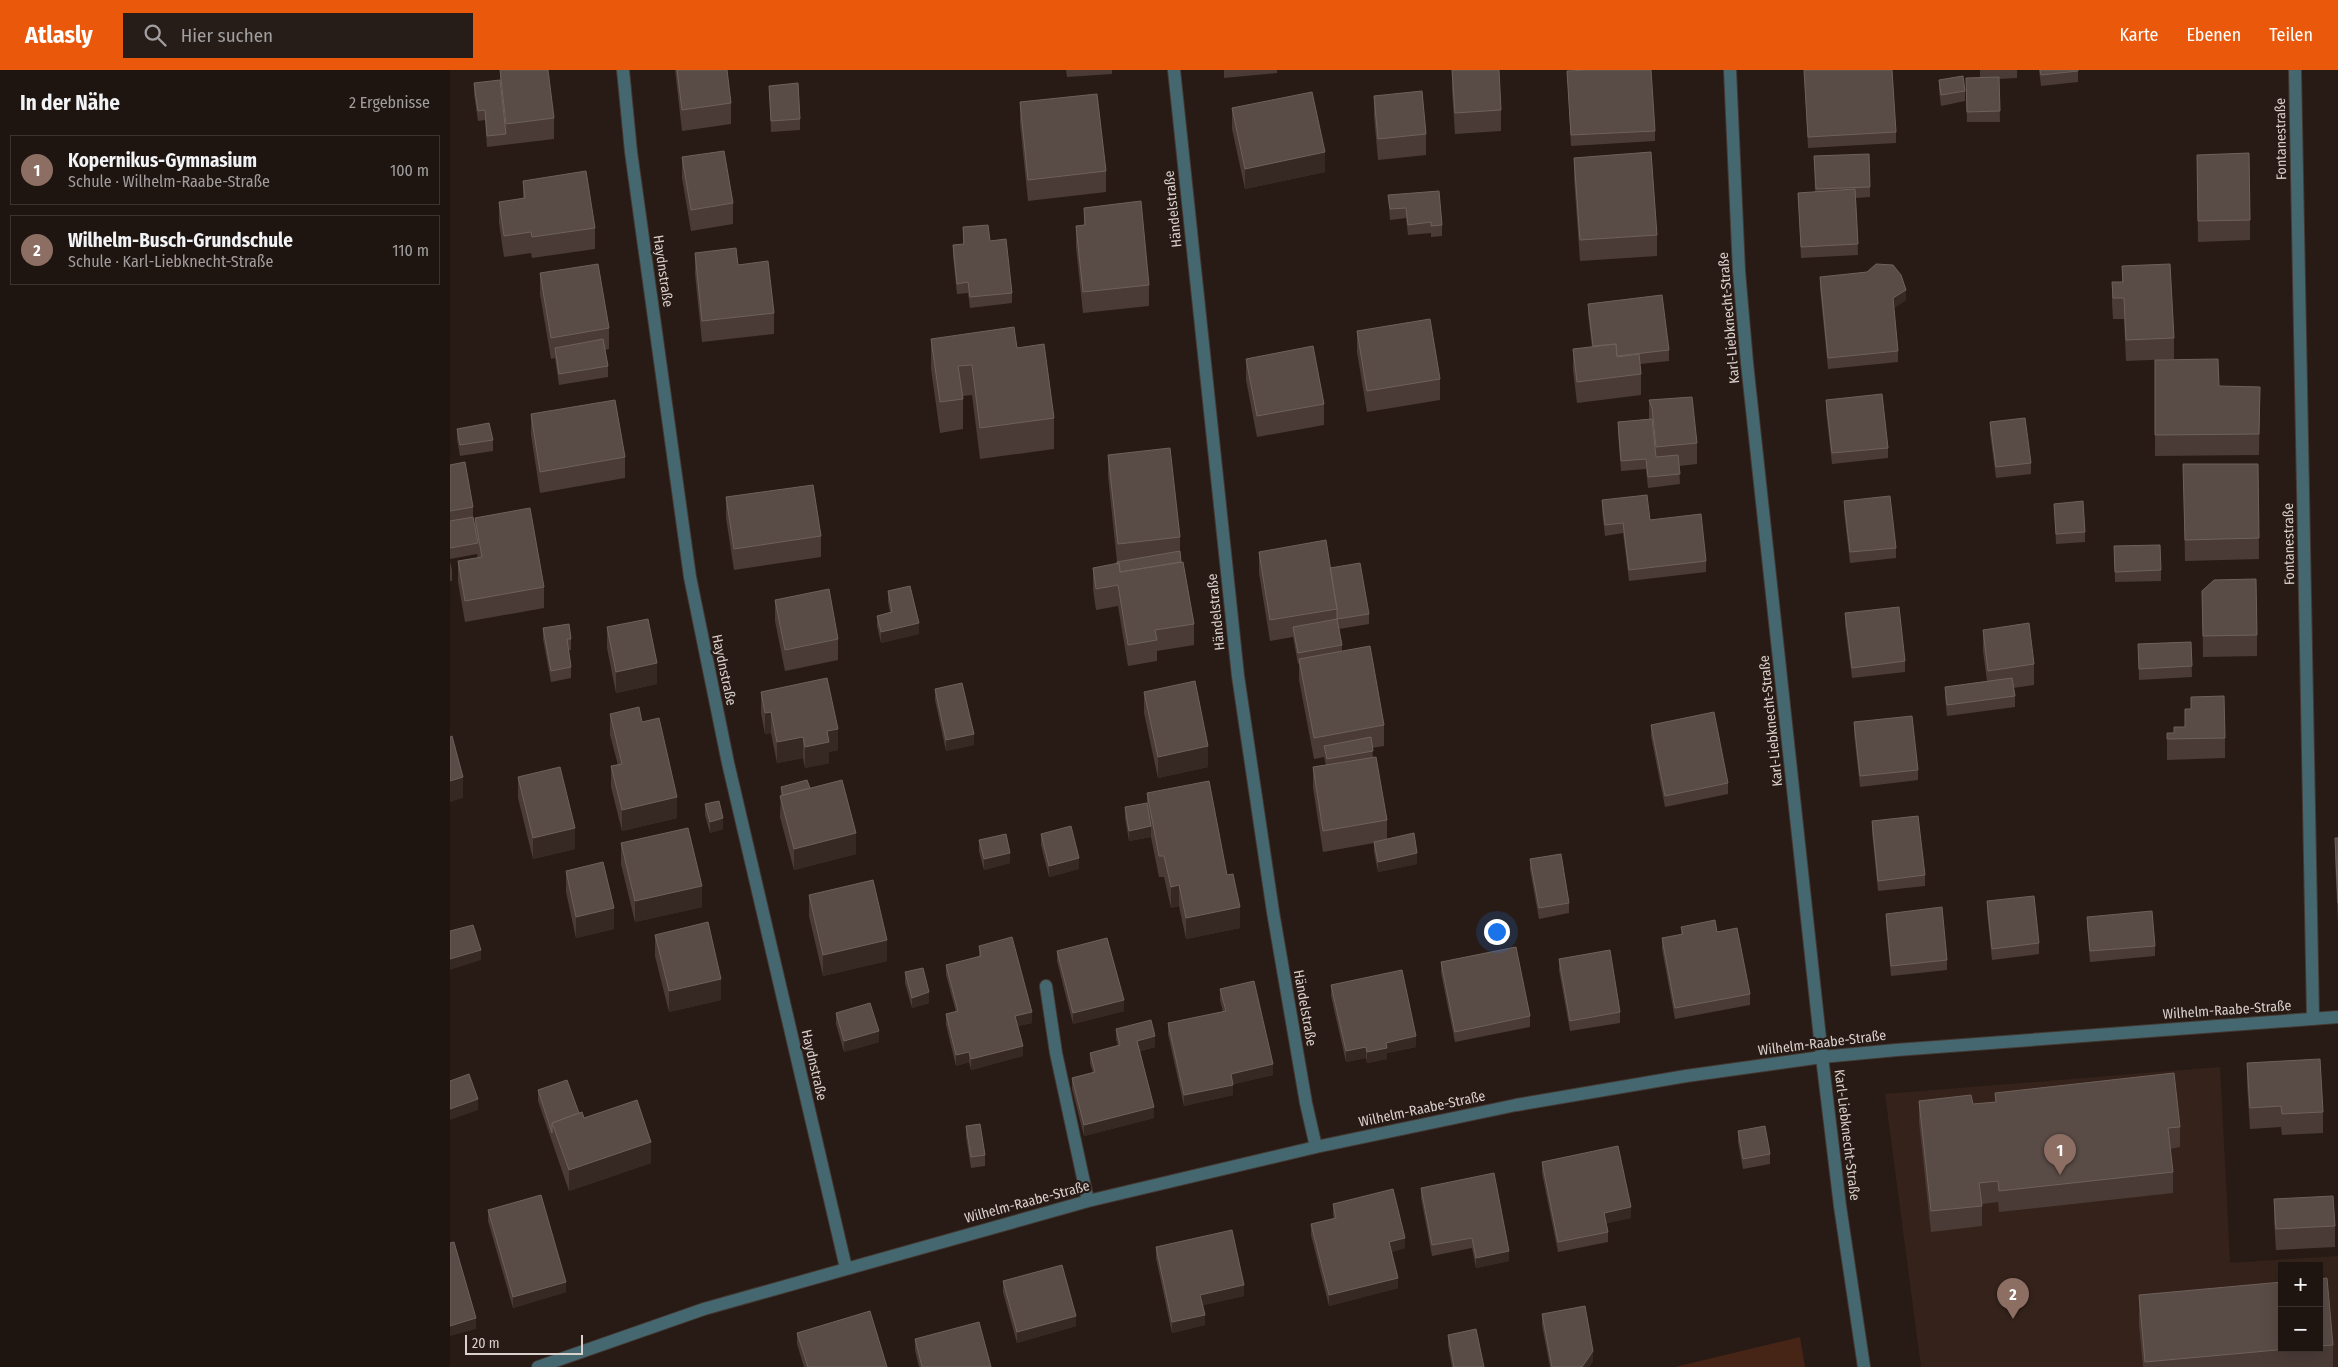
<!DOCTYPE html>
<html lang="de">
<meta charset="utf-8">
<style>
body{margin:0;font-family:"Fira Sans Condensed",sans-serif;background:#261d19;color:#f1f3f6}
.controls{position:absolute;right:15px;bottom:15px;display:grid;overflow:hidden;border-radius:0px;box-shadow:0 5px 20px #0002}
.controls button{width:45px;height:45px;display:grid;place-items:center;padding:0;border:0;border-bottom:1px solid #3c3330;background:#1e1410;color:#f1f3f6;font:25px sans-serif}
.scale{position:absolute;left:15px;bottom:12px;width:118px;box-sizing:border-box;padding-left:5px;border:2px solid #dad0cc;border-top:0;font-size:14px;line-height:18px;white-space:nowrap;color:#dad0cc;-webkit-text-stroke:4px #281b15;paint-order:stroke}
.you{position:absolute;left:1046px;top:861px;width:18px;height:18px;margin:-12px;border:4px solid #fff;border-radius:50%;background:#1a73e8;box-shadow:0 0 0 8px #1a73e833}
.badge{display:grid;place-items:center;width:32px;height:32px;border-radius:50%;background:#ea580c;color:#fff;font-size:16px;font-weight:700}
.pin{position:absolute;translate:-50% -41px;filter:drop-shadow(0 1px 2px #0008)}
.pin::after{content:'';position:absolute;top:26px;width:18px;height:15px;background:inherit;clip-path:polygon(0 0,100% 0,50% 100%)}
.list{margin:0;padding:0;list-style:none}
h2{display:flex;justify-content:space-between;align-items:center;height:65px;margin:0;padding:0 20px;font-size:21px}
h2 small{font-size:16px;font-weight:400;color:#a19e9f}
.list li{display:grid;grid-template-columns:32px 1fr auto;gap:15px;align-items:center;box-sizing:border-box;height:70px;margin:0 10px 10px;padding:0 10px;border:1px solid #3c3330;border-radius:0px}
.list b{display:block;font-size:19px;white-space:nowrap}
.list p{margin:0;font-size:16px;white-space:nowrap;color:#a19e9f}
.list em{font-size:16px;font-style:normal;color:#a19e9f}
.icon{flex:none;width:28px;height:28px;fill:none;stroke:currentColor;stroke-width:2;stroke-linecap:round;stroke-linejoin:round}
.map{position:relative;flex:none;width:1888px;height:1297px;overflow:hidden}
header{display:flex;align-items:center;gap:30px;box-sizing:border-box;height:70px;padding:0 25px;background:#ea580c;color:#fff}
header strong{font-size:24px}
nav{display:flex;gap:28px;margin-inline-start:auto;font-size:18px}
.search{width:350px;height:45px;background:#261d19;display:flex;align-items:center;gap:12px;box-sizing:border-box;padding:0 18px;border-radius:0px;color:#a19e9f;font-size:19px}
main{display:flex}
aside{flex:1;background:#1e1410}
.map>svg:first-child{display:block}
</style>
<header>
<strong>Atlasly</strong>
<div class="search"><svg class="icon" aria-label="search" viewBox="0 0 24 24"><circle cx="10" cy="10" r="6"/><path d="M15 15l6 6"/></svg>Hier suchen</div>
<nav><a>Karte</a><a>Ebenen</a><a>Teilen</a></nav>
</header>
<main>
<aside>
<h2>In der Nähe<small>2 Ergebnisse</small></h2>
<ul class="list">
<li><span class="badge" style="background:#8d6e63">1</span><div><b>Kopernikus-Gymnasium</b><p>Schule · Wilhelm-Raabe-Straße</p></div><em>100 m</em></li>
<li><span class="badge" style="background:#8d6e63">2</span><div><b>Wilhelm-Busch-Grundschule</b><p>Schule · Karl-Liebknecht-Straße</p></div><em>110 m</em></li>
</ul>
</aside>
<div class="map">
<svg width="1888" height="1297" viewBox="0 0 1888 1297">
<rect width="100%" height="100%" fill="#281b15"/>
<path fill="#35231b" fill-rule="evenodd" d="M1770 997 1780 1193 1888 1186V1297H1471L1435 1024ZM1832 1196H1869V1278H1832Z"/>
<path fill="#462416" d="M1350 1267 1355 1297H1225Z"/>
<g fill="none" stroke-linecap="round" stroke-linejoin="round">
<defs>
<path id="minor" d="M173 0 181 82 240 507 278 693 396 1198
M724 0 788 606 823 842 856 1033 866 1077
M1280 0 1289 201 1297 293 1372 987 1390 1136 1414 1297
M1845 0 1863 948
M596 916 606 983 638 1131
M88 1297 254 1239 638 1131 866 1077 1066 1035 1236 1006 1372 987 1446 980 1888 947"/>
</defs>
<use href="#minor" stroke="#443832" stroke-width="14"/>
<use href="#minor" stroke="#456870" stroke-width="12"/>
</g>
<path fill="#4a3b36" d="M50 0 104 48V69L37 77 35 50 28 51 24 24V13L50 11Z
M225 0H277L281 33V54L232 61Z
M616 0H662V4L617 7Z
M774 0H827V3L774 8Z
M1002 0 1051 40V61L1005 64 1002 20Z
M1354 0 1446 62V73L1358 78Z
M1530 0H1567V8L1549 9 1550 52H1517L1516 18 1530 7Z
M1589 0H1628V12L1591 16Z
M1117 1 1205 61V71L1121 76Z
M1489 10 1515 21V31L1491 36 1489 20Z
M319 16 350 49V60L321 62Z
M924 26 976 64V85L928 90 924 46Z
M570 32 656 101V122L578 131 570 53Z
M782 38 875 102 795 119 782 59Z
M1747 85 1800 150V170L1748 172Z
M1364 86 1420 117V127L1406 128 1408 185 1351 188 1348 123 1365 122Z
M232 87 283 133V154L241 161 232 108Z
M1124 88 1207 165V186L1130 191 1124 108Z
M73 111 145 158V179L82 188 81 183 54 187 49 153V132L73 129Z
M938 125 992 155V166L981 167V163L958 165 956 148 940 150Z
M634 138 699 215V236L633 243 626 177V156L634 155Z
M513 157 540 171 562 223V233L520 238 518 223 507 224 503 186V175L513 174Z
M245 183 288 195 324 243V264L252 272 245 204Z
M1672 196 1724 268V289L1676 291 1674 249H1663L1662 233V212H1672Z
M90 203 159 258V279L155 280 158 296V307L109 315 105 288 101 289 90 224Z
M1370 207 1456 230 1444 238 1448 281V292L1378 299 1370 218Z
M1138 234 1219 280V291L1190 294 1191 304V325L1127 333 1123 300V279L1142 277 1138 244Z
M907 261 990 309V330L917 342 907 282Z
M481 269 567 278 604 348V379L530 389 522 325 513 326V359L490 363 481 299Z
M796 289 874 334V355L807 367 796 310Z
M1705 290 1769 316 1810 317 1809 385 1705 386Z
M1199 330 1247 373V394L1229 396 1230 414 1198 418 1196 399 1171 401 1168 363V352L1199 349Z
M1376 330 1438 378V388L1382 394 1376 341Z
M81 344 175 387V408L90 423 81 365Z
M1540 352 1581 393V404L1546 408 1540 363Z
M7 359 43 370V381L10 386 7 369Z
M658 385 730 467V486L744 554V575L707 581V591L678 596 668 536 646 540 643 519V498L667 494V492L658 406Z
M1733 394H1808L1809 489 1735 491Z
M0 395 23 437V447L25 458V448L94 517V538L15 552 8 512V491L28 488 27 484 0 489Z
M276 427 371 466V487L284 500 276 448Z
M1152 430 1256 491V502L1179 511 1173 463 1155 466 1152 440Z
M1394 431 1446 478V488L1400 493 1394 442Z
M1604 434 1635 462V472L1606 474Z
M1664 476 1711 500V511L1665 512Z
M809 482 880 498 919 544V554L889 559 892 575V581L934 655V676L922 678 923 687 937 750V769L967 794 928 802 924 782V773L873 782 863 718V697L876 695 874 687 864 689 849 610V593L848 594 843 567 820 571 809 503Z
M0 491 2 500V511H0Z
M438 521 469 564 431 573 427 556V546L440 542 438 532Z
M1752 521 1807 565V586L1753 587Z
M325 530 388 569V590L335 601 325 551Z
M1395 543 1455 591V602L1402 608 1395 554Z
M157 557 207 614 166 623 157 578Z
M93 558 121 569V580H118L121 597V608L101 612 93 569Z
M1533 560 1584 594V615L1563 618 1565 626V637L1497 646 1495 627V617L1537 611 1533 581Z
M1741 572 1742 607 1689 610 1688 574Z
M485 619 524 675 496 681 485 630Z
M311 622 388 680 379 682V693L355 698 353 688 327 693 321 663 315 664 311 643Z
M694 622 758 697 708 708 694 643Z
M160 644 192 652 227 748 172 761 161 717V696L168 695 160 665Z
M1404 652 1468 700V710L1410 717 1404 663Z
M1201 655 1278 713V724L1215 737 1201 666Z
M1717 663 1775 668V688L1717 690Z
M68 707 125 779 83 789 68 728Z
M331 717 360 718 406 784 344 800 330 747Z
M697 723 777 805 790 858 736 869 729 836 721 838 714 807H709L701 767 679 771 675 748V737L697 733Z
M255 734 273 759 260 763 255 745Z
M1422 751 1475 805V816L1428 821 1422 762Z
M591 764 629 799 599 807 591 775Z
M1885 768H1888V854L1885 789Z
M529 770 560 793 534 800 529 781Z
M171 773 252 837 185 852 171 794Z
M1080 789 1119 833V843L1089 849 1080 800Z
M116 801 164 859 126 868 116 822Z
M359 825 437 891 373 906 359 846Z
M1537 831 1589 873V884L1542 890 1537 842Z
M1436 844 1497 890V900L1441 906 1436 855Z
M1637 847 1705 876V886L1640 892 1637 857Z
M1231 857 1267 862 1300 924V935L1225 949 1212 879V868L1231 865Z
M205 865 271 930 219 942 205 886Z
M529 876 582 953 568 956 573 986 521 1000 519 992 506 996 496 955V944L506 942 496 905V895L529 887Z
M607 881 674 941 623 954 607 891Z
M1109 889 1170 942V953L1120 961 1109 900Z
M991 892 1080 946V957L1005 972 991 903Z
M455 902 479 933 462 938 455 913Z
M881 915 966 977 937 983V989L917 993 916 988 896 992 881 926Z
M770 919 823 1005 783 1014V1025L734 1036 718 964V953L773 942 770 930Z
M386 943 429 972 394 982 386 954Z
M666 959 705 977 690 981 704 1048 634 1066 622 1019V1008L643 1003 640 993V983L668 976 666 969Z
M1797 993 1873 1042V1063L1832 1065 1831 1057 1800 1059 1797 1014Z
M88 1020 129 1043 134 1048 201 1093 119 1121 88 1031Z
M1545 1023 1730 1057V1077L1720 1079 1723 1102V1123L1549 1142 1548 1132 1532 1134V1156L1481 1162 1469 1052V1031L1523 1034 1545 1032Z
M516 1056 535 1085V1096L521 1098 516 1067Z
M1288 1061 1320 1084V1094L1293 1099 1288 1072Z
M1092 1092 1181 1148 1156 1153 1158 1162V1172L1108 1182 1092 1103Z
M971 1118 1059 1191 1026 1198 1022 1178 982 1186 971 1128Z
M1824 1129 1885 1156V1177L1826 1180 1824 1150Z
M883 1134 955 1178 942 1182 948 1218 879 1236 861 1165V1154L884 1149 883 1145Z
M38 1140 116 1222 63 1238 38 1151Z
M706 1177 794 1226 753 1235 755 1255 722 1263 706 1188Z
M1869 1209 1883 1275V1297H1693L1689 1255V1225L1832 1278H1869Z
M553 1211 626 1256 567 1273 553 1222Z
M1092 1244 1143 1291 1139 1297H1100L1092 1255Z
M347 1263 437 1297H354L347 1274Z
M998 1265 1034 1297H1002L998 1275Z
M465 1269 541 1297H469L465 1280Z"/>
<path fill="#362822" d="M875 82V102L795 119V99Z
M1456 220V230L1443 239V228Z
M469 553V564L431 573V562Z
M207 593V614L166 623V602Z
M321 642V663L315 664V643Z
M388 659V680L379 682V693L355 698V677L377 661Z
M524 664V675L496 681V670Z
M353 667V688L327 693V672Z
M758 676V697L708 708V687Z
M13 707V728L0 732V711Z
M227 727V748L172 761V740Z
M273 748V759L260 763V752Z
M701 756V767L679 771V761Z
M125 758V779L83 789V768Z
M406 763V784L344 800V779Z
M560 783V793L534 800V789Z
M967 783V794L928 802V792Z
M629 788V799L599 807V796Z
M729 815V836L721 838V817Z
M252 816V837L185 852V831Z
M790 837V858L736 869V848Z
M164 838V859L126 868V847Z
M437 870V891L373 906V885Z
M31 880V890L0 900V889Z
M271 909V930L219 942V921Z
M479 922V933L462 938V928Z
M674 930V941L623 954V943Z
M582 942V953L565 957V946Z
M429 961V972L394 982V971Z
M705 966V977L687 981V971Z
M966 966V977L937 983V989L917 993V982L936 973Z
M573 976V986L521 1000V989Z
M916 977V988L896 992V981Z
M519 982V992L506 996V985Z
M823 994V1005L781 1015V1004Z
M783 1015V1025L734 1036V1025Z
M28 1029V1040L0 1050V1039Z
M704 1037V1048L634 1066V1055Z
M201 1072V1093L119 1121V1100Z
M1181 1137V1148L1154 1154V1143Z
M955 1168V1178L939 1183V1172Z
M1059 1181V1191L1026 1198V1188Z
M948 1208V1218L879 1236V1225Z
M116 1212V1222L63 1238V1227Z
M794 1215V1226L750 1236V1225Z
M755 1245V1255L722 1263V1252Z
M626 1246V1256L567 1273V1262Z
M26 1248V1259L0 1266V1256Z
M1143 1281V1291L1139 1297H1132Z"/>
<path fill="#594b46" stroke="#6e605b" d="M50 0H98L104 48 56 54Z
M227 0H277L281 33 232 40Z
M1002 0H1049L1051 40 1005 43Z
M1139 0H1201L1205 61 1121 65 1117 1Z
M1354 0H1442L1446 62 1358 67Z
M1590 0H1628V1L1591 5Z
M1513 6 1515 21 1491 25 1489 10Z
M1549 7 1550 41 1517 42 1516 8Z
M50 10 56 64 37 66 35 40 28 41 24 13Z
M348 13 350 49 321 51 319 16Z
M972 21 976 64 928 69 924 26Z
M862 22 875 82 795 99 782 38Z
M647 24 656 101 578 110 570 32Z
M274 81 283 133 241 140 232 87Z
M1201 82 1207 165 1130 170 1124 88Z
M1799 83 1800 150 1748 151 1747 85Z
M1419 84 1420 117 1366 119 1364 86Z
M136 101 145 158 82 167 81 162 54 166 49 132 75 128 73 111Z
M1405 119 1408 174 1351 177 1348 123Z
M989 121 992 155 981 156V152L958 155 956 138 940 139 938 125Z
M691 131 699 215 633 222 626 156 635 155 634 138Z
M538 155 540 171 556 169 562 223 520 227 518 212 507 214 503 175 514 174 513 157Z
M286 178 288 195 318 191 324 243 252 251 245 183Z
M148 194 159 258 101 268 90 203Z
M1426 194 1443 195 1451 205 1456 220 1443 228 1448 281 1378 288 1370 207 1417 202Z
M1720 194 1724 268 1676 270 1674 228H1663L1662 212H1673L1672 196Z
M1212 225 1219 280 1167 286 1166 274 1143 276 1138 234Z
M980 249 990 309 917 321 907 261Z
M564 257 567 278 594 274 604 348 530 358 522 295 508 296 513 329 490 332 481 269Z
M153 269 158 296 109 304 105 278Z
M1166 274 1167 287 1189 284 1191 304 1127 312 1123 279Z
M863 276 874 334 807 346 796 289Z
M1768 289 1769 316 1810 317 1809 364 1705 365V290Z
M1432 324 1438 378 1382 383 1376 330Z
M1242 327 1247 373 1206 377 1202 338 1199 330Z
M165 330 175 387 90 402 81 344Z
M1575 348 1581 393 1546 397 1540 352Z
M1202 349 1206 387 1228 385 1230 404 1198 407 1196 389 1171 391 1168 352Z
M39 353 43 370 10 375 7 359Z
M720 378 730 467 668 474 658 385Z
M15 392 23 437 0 441V395Z
M1733 394H1808L1809 468 1735 470Z
M363 415 371 466 284 479 276 427Z
M1197 425 1200 450 1251 444 1256 491 1179 500 1173 453 1155 455 1152 430Z
M1440 426 1446 478 1400 482 1394 431Z
M1633 431 1635 462 1606 464 1604 434Z
M80 438 94 517 15 531 8 491 32 487 25 448Z
M23 447 28 473 0 478V451Z
M876 470 887 539 820 550 809 482Z
M1710 475 1711 500 1665 502 1664 476Z
M730 481 731 492 670 502 669 493 667 494V492Z
M733 492 744 554 705 560 707 570 678 575 668 515 646 519 643 498 669 493 670 502Z
M910 493 919 544 887 549V539L880 498Z
M1806 509 1807 565 1753 566 1752 521 1764 510Z
M460 516 469 553 431 562 427 546 442 542 438 521Z
M379 519 388 569 335 580 325 530Z
M1449 537 1455 591 1402 598 1395 543Z
M198 549 207 593 166 602 157 557Z
M887 549 892 575 848 583 843 557Z
M1579 553 1584 594 1538 601 1533 560Z
M119 554 121 569H117L121 597 101 601 93 558Z
M1741 572 1742 596 1689 599 1688 574Z
M920 576 934 655 864 668 849 589Z
M377 608 388 659 377 661 379 672 355 677 353 667 327 672 321 642 315 643 311 622Z
M1562 608 1565 626 1497 635 1495 617Z
M745 611 758 676 708 687 694 622Z
M512 613 524 664 496 670 485 619Z
M1774 626 1775 668 1717 669V663H1724V657H1735V639H1741V627Z
M189 637 192 652 209 648 227 727 172 740 161 696 172 694 160 644Z
M1264 642 1278 713 1215 726 1201 655Z
M1462 646 1468 700 1410 706 1404 652Z
M2 666 13 707 0 711V667Z
M921 667 923 681 877 689 874 676Z
M926 687 937 750 873 761 863 697Z
M110 697 125 758 83 768 68 707Z
M357 710 360 718 333 725 331 717Z
M392 710 406 763 344 779 330 726Z
M759 711 777 805 783 804 790 837 736 848 729 815 721 817 714 786H709L697 723Z
M269 731 273 748 260 752 255 734Z
M697 733 701 756 679 761 675 737Z
M1468 746 1475 805 1428 811 1422 751Z
M621 756 629 788 599 796 591 764Z
M238 758 252 816 185 831 171 773Z
M964 763 967 783 928 792 924 772Z
M556 764 560 783 534 789 529 770Z
M1885 768H1888V833Z
M1111 784 1119 833 1089 838 1080 789Z
M153 792 164 838 126 847 116 801Z
M423 810 437 870 373 885 359 825Z
M1584 826 1589 873 1542 879 1537 831Z
M1492 837 1497 890 1441 896 1436 844Z
M1702 841 1705 876 1640 881 1637 847Z
M1265 850 1267 862 1287 858 1300 924 1225 938 1212 868 1233 864 1231 857Z
M258 852 271 909 219 921 205 865Z
M23 855 31 880 0 889V861Z
M562 867 582 942 565 946 573 976 521 989 519 982 506 985 496 944 508 941 496 895 531 886 529 876Z
M657 868 674 930 623 943 607 881Z
M1066 877 1080 946 1005 962 991 892Z
M1160 880 1170 942 1120 951 1109 889Z
M473 898 479 922 462 928 455 902Z
M952 900 966 966 936 973 937 978 917 982 916 977 896 981 881 915Z
M804 911 823 994 781 1004 783 1015 734 1025 718 953 776 941 770 919Z
M420 933 429 961 394 971 386 943Z
M701 950 705 966 687 971 704 1037 634 1055 622 1008 645 1002 640 983 670 975 666 959Z
M1870 989 1873 1042 1832 1044 1831 1036 1800 1038 1797 993Z
M1724 1003 1730 1057 1718 1058 1723 1102 1549 1121 1548 1111 1529 1113 1532 1136 1481 1141 1469 1031 1521 1025 1523 1034 1546 1032 1545 1023Z
M19 1004 28 1029 0 1039V1011Z
M117 1010 129 1043 102 1053V1063L88 1020Z
M187 1030 201 1072 119 1100 102 1053 132 1042 134 1048Z
M530 1054 535 1085 521 1087 516 1056Z
M1315 1056 1320 1084 1293 1089 1288 1061Z
M1168 1076 1181 1137 1154 1143 1158 1162 1108 1172 1092 1092Z
M1044 1103 1059 1181 1026 1188 1022 1168 982 1175 971 1118Z
M943 1119 955 1168 939 1172 948 1208 879 1225 861 1154 886 1148 883 1134Z
M91 1125 116 1212 63 1227 38 1140Z
M1883 1126 1885 1156 1826 1159 1824 1129Z
M782 1160 794 1215 750 1225 755 1245 722 1252 706 1177Z
M4 1172 26 1248 0 1256V1173Z
M612 1195 626 1246 567 1262 553 1211Z
M1877 1208 1883 1275 1869 1276V1209Z
M1832 1212V1278H1849L1695 1292 1689 1225Z
M1135 1236 1143 1281 1132 1297H1102L1092 1244Z
M420 1241 437 1297H358L347 1263Z
M529 1252 541 1297H472L465 1269Z
M1026 1259 1034 1297H1004L998 1265Z"/>
<g text-anchor="middle" dominant-baseline="central" stroke-width="4.5" stroke-linejoin="round" paint-order="stroke">
<g font-size="14" fill="#dad0cc" stroke="#281b15">
<text transform="translate(1831 69) rotate(-91)">Fontanestraße</text>
<text transform="translate(723 139) rotate(-96)">Händelstraße</text>
<text transform="translate(213 201) rotate(82)">Haydnstraße</text>
<text transform="translate(1279 248) rotate(-95)">Karl-Liebknecht-Straße</text>
<text transform="translate(1839 474) rotate(-91)">Fontanestraße</text>
<text transform="translate(766 542) rotate(-96)">Händelstraße</text>
<text transform="translate(274 600) rotate(78)">Haydnstraße</text>
<text transform="translate(1321 651) rotate(-96)">Karl-Liebknecht-Straße</text>
<text transform="translate(855 938) rotate(80)">Händelstraße</text>
<text transform="translate(1777 940) rotate(-4)">Wilhelm-Raabe-Straße</text>
<text transform="translate(1372 973) rotate(-7)">Wilhelm-Raabe-Straße</text>
<text transform="translate(364 995) rotate(77)">Haydnstraße</text>
<text transform="translate(972 1039) rotate(-12)">Wilhelm-Raabe-Straße</text>
<text transform="translate(1397 1065) rotate(83)">Karl-Liebknecht-Straße</text>
<text transform="translate(577 1132) rotate(-15)">Wilhelm-Raabe-Straße</text>
</g>
</g>
</svg>
<div class="controls">
<button>+</button>
<button>−</button>
</div>
<div class="scale">20 m</div>
<div class="you"></div>
<div class="pin badge" style="left:1610px;top:1105px;background:#8d6e63">1</div>
<div class="pin badge" style="left:1563px;top:1249px;background:#8d6e63">2</div>
</div>
</main>
